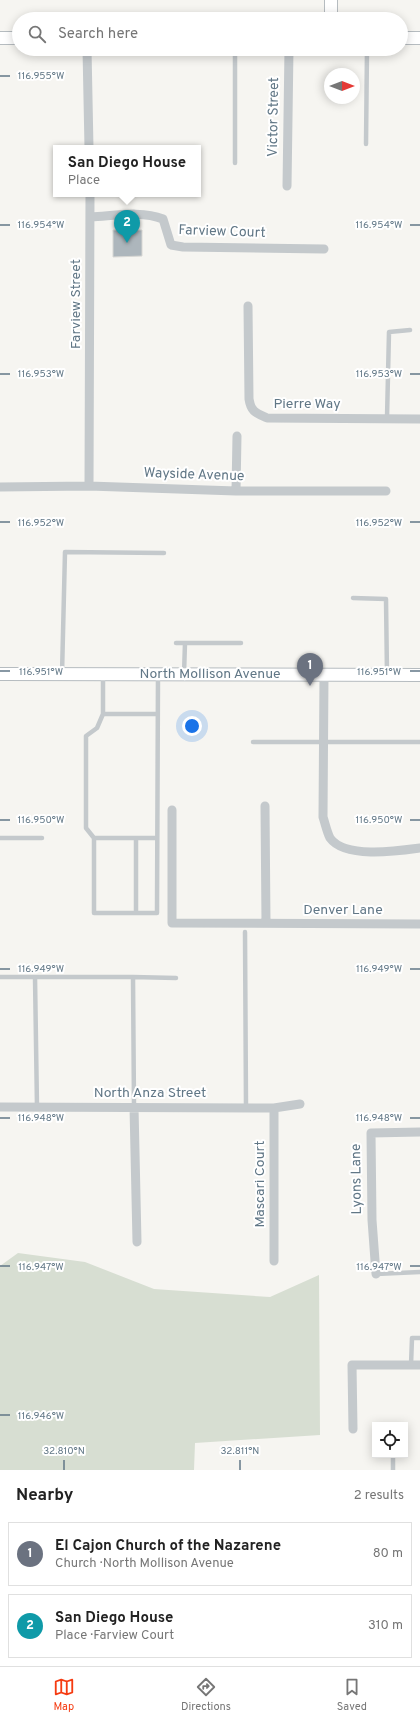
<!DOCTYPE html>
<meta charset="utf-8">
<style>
body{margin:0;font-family:Overpass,sans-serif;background:#f2f2f2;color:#222}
.controls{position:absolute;right:12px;bottom:12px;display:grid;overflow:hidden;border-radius:0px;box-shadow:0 2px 10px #0003}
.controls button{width:36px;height:36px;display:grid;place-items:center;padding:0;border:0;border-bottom:1px solid #e0e0e0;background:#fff;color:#222;font:20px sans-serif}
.compass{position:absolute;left:324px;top:68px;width:36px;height:36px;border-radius:50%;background:#fff;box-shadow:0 2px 10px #0003;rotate:90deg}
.you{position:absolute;left:192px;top:726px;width:14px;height:14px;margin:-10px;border:3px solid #fff;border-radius:50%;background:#1a73e8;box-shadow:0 0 0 6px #1a73e833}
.badge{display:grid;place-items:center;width:26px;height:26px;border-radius:50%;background:#f53b11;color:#fff;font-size:13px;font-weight:700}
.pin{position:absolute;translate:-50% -33px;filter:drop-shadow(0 1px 2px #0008)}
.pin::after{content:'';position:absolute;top:21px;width:14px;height:12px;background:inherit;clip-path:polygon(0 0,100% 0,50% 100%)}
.popup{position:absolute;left:53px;top:145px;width:148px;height:52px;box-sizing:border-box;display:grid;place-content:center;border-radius:0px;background:#fff;filter:drop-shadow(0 1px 3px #0005);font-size:13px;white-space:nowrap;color:#767676}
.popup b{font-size:15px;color:#222}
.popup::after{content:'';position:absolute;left:50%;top:100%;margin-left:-8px;border:8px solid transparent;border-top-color:#fff}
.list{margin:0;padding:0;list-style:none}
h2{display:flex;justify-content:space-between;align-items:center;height:52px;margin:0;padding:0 16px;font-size:17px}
h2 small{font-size:13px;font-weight:400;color:#767676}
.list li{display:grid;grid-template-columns:26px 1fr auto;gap:12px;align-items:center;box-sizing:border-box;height:64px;margin:0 8px 8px;padding:0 8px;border:1px solid #e0e0e0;border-radius:0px}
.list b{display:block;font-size:15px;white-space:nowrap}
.list p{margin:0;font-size:13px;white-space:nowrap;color:#767676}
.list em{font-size:13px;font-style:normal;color:#767676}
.icon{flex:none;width:22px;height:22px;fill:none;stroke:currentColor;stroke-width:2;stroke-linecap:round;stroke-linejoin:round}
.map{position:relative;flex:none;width:420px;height:1470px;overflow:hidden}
.search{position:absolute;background:#fff;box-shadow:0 2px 10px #0003;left:12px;right:12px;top:12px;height:44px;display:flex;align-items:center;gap:10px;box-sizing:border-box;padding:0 14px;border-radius:22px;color:#767676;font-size:15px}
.sheet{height:196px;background:#fff}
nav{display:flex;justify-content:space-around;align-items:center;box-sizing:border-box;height:56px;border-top:1px solid #e0e0e0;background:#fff;font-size:11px;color:#767676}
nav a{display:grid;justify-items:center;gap:2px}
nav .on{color:#f53b11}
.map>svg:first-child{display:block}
</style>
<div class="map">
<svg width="420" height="1470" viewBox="0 0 420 1470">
<rect width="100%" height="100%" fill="#f6f5f1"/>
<path fill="#d7ded2" d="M18 1253 85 1262 154 1289 270 1297 319 1275 320 1435 195 1443 194 1470H0V1266Z"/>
<path fill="#adb6bc" stroke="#d7d7d4" d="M113 230H142V256L113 257Z"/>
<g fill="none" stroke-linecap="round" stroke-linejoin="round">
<defs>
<path id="secondary" d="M331 0V19
M0 38H19
M401 38H420
M0 674 420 675"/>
</defs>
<use href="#secondary" stroke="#b6bcc0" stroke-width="14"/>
<path stroke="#c4c9cc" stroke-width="4.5" d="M235 49V163
M366 144 367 49
M387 418 389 332 410 330
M353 598 386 599 387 675
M176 643H185L184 674
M185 643H241
M62 674 65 552 164 553
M103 675V714L97 728 86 736V828L94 838V913H157L158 674
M103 714H157
M253 742H420
M0 838H42
M94 838H157
M136 838V913
M245 932 246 1107
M0 977H133
M35 977 37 1107
M134 1107 133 977 176 978
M376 1274 420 1272
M411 1365 412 1338H420
M393 1455V1470"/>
<path stroke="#c4c9cc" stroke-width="9" d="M87 49 89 148
M287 186 289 49
M91 217C113 216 141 210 163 219L171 245 183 247 324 249
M248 306 249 399C251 412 256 413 267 418L420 419
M89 486 90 194
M0 487 89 486 236 491H386
M236 491 237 436
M324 675 323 817C325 823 327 832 330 838 345 859 398 851 420 848
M265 806 266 923
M172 810V923L420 924
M0 1107 274 1108 300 1104
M134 1107 137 1242
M274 1108V1261
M376 1274 372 1220 371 1133 420 1132
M353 1429 352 1365H420"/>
<use href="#secondary" stroke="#fff" stroke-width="12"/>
</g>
<path fill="none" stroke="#617786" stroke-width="1.5" d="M0 76H10M0 225H10M410 225H420M0 374H10M410 374H420M0 522H10M410 522H420M0 671H10M410 671H420M0 820H10M410 820H420M0 969H10M410 969H420M0 1118H10M410 1118H420M0 1266H10M410 1266H420M0 1415H10M64 1460V1470M240 1460V1470"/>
<g text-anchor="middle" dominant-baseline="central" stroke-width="4" stroke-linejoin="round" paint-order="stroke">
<g font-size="14" fill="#617786" stroke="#fff">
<text transform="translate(274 117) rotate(-89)">Victor Street</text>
<text transform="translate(222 232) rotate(2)">Farview Court</text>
<text transform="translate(76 304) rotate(-90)">Farview Street</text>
<text x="307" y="404">Pierre Way</text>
<text transform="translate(194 475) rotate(2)">Wayside Avenue</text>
<text x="210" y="674">North Mollison Avenue</text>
<text x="343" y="910">Denver Lane</text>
<text x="150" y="1093">North Anza Street</text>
<text transform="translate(357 1179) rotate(-91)">Lyons Lane</text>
<text transform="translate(260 1184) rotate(-90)">Mascari Court</text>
</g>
</g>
<g font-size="10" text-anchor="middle" fill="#617786" stroke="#fff" stroke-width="4" stroke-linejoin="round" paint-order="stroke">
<text x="41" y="79">116.955°W</text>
<text x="379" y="228">116.954°W</text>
<text x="41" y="228">116.954°W</text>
<text x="41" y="377">116.953°W</text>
<text x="379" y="377">116.953°W</text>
<text x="379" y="526">116.952°W</text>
<text x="41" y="526">116.952°W</text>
<text x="379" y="675">116.951°W</text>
<text x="41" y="675">116.951°W</text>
<text x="379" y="823">116.950°W</text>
<text x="41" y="823">116.950°W</text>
<text x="41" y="972">116.949°W</text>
<text x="379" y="972">116.949°W</text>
<text x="41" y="1121">116.948°W</text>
<text x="379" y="1121">116.948°W</text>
<text x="41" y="1270">116.947°W</text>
<text x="379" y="1270">116.947°W</text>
<text x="41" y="1419">116.946°W</text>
<text x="64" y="1454">32.810°N</text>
<text x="240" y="1454">32.811°N</text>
</g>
</svg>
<div class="controls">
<button><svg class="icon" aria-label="locate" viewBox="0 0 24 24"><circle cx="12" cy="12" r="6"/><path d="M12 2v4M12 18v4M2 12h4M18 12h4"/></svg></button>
</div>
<svg class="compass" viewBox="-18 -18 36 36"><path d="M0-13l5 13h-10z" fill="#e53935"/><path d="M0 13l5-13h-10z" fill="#767676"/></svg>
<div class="you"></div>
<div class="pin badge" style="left:310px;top:686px;background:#6b7280">1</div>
<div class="pin badge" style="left:127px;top:243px;background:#0f9aa8">2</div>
<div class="popup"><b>San Diego House</b>Place</div>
<div class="search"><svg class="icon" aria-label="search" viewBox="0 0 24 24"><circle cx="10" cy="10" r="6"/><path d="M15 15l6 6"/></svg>Search here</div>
</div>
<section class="sheet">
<h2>Nearby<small>2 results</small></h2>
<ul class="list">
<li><span class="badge" style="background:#6b7280">1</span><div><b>El Cajon Church of the Nazarene</b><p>Church · North Mollison Avenue</p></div><em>80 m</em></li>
<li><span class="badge" style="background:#0f9aa8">2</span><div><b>San Diego House</b><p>Place · Farview Court</p></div><em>310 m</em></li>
</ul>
</section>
<nav>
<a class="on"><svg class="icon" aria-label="map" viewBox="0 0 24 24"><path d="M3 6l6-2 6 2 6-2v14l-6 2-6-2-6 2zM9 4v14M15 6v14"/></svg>Map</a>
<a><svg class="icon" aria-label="directions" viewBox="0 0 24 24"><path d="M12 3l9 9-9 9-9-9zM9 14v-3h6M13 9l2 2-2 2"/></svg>Directions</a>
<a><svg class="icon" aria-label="saved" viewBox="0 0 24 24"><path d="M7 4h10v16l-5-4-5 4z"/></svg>Saved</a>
</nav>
